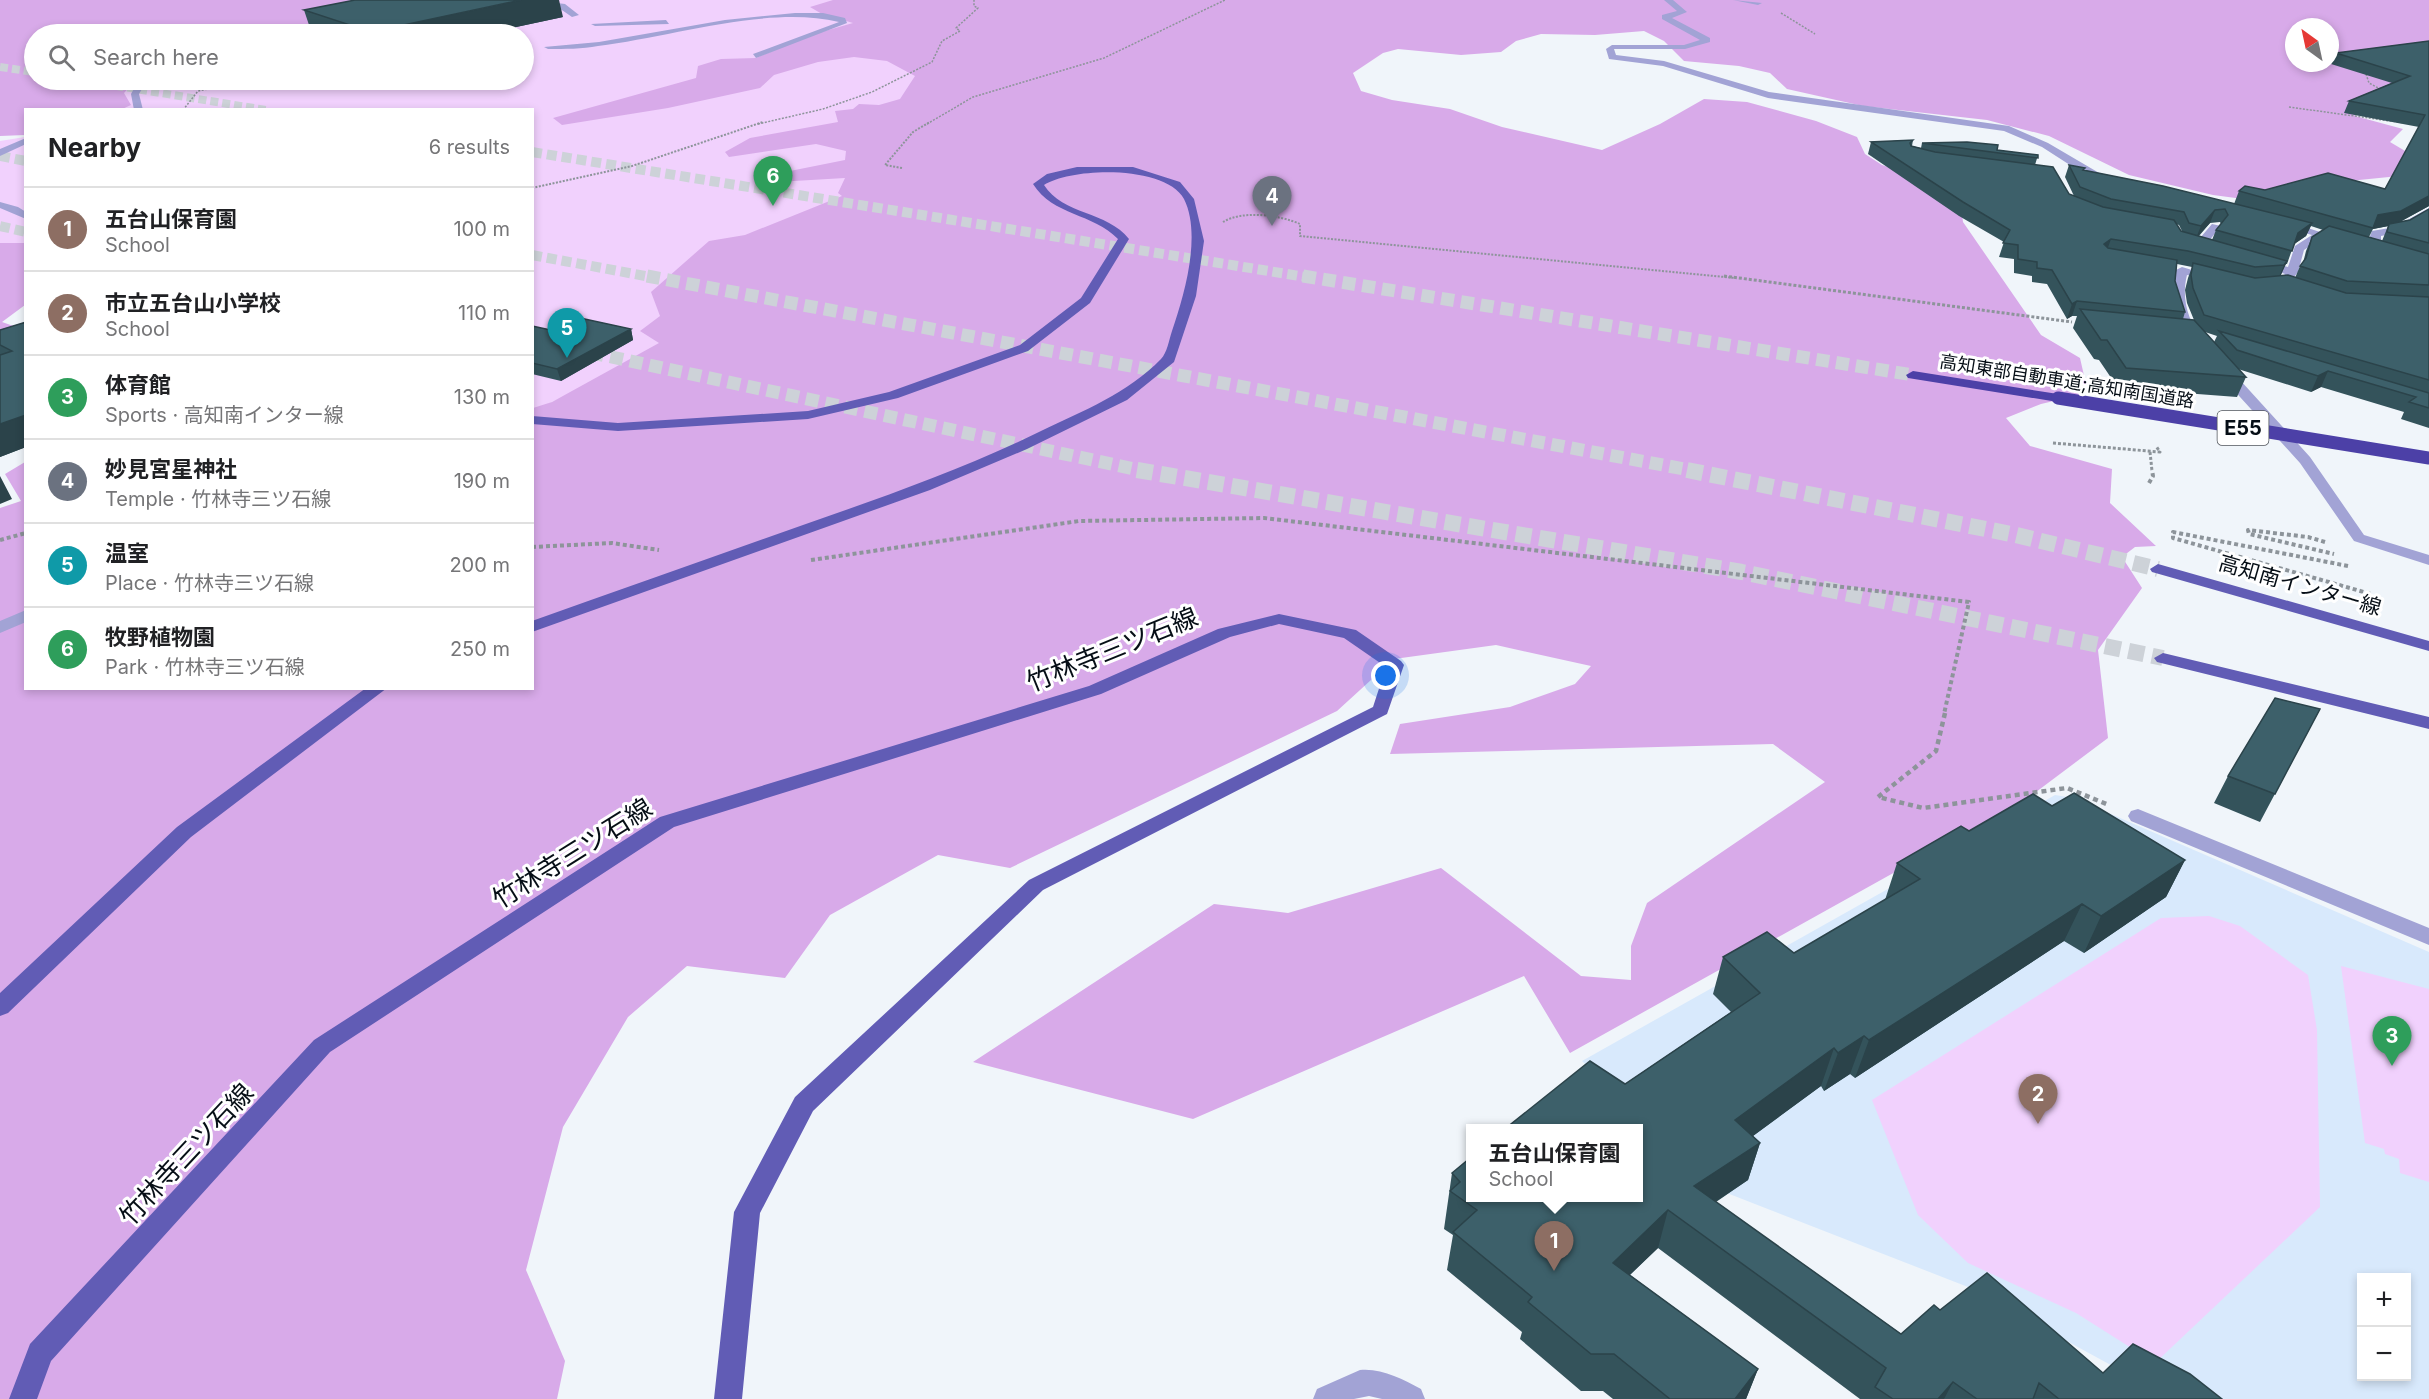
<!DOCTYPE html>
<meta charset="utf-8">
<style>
body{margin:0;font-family:Inter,"Noto Sans JP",sans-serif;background:#f6f6f6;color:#202124}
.controls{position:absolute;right:18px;bottom:18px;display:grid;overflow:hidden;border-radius:0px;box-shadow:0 3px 9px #0003}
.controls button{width:54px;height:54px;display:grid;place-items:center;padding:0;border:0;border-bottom:2px solid #e0e0e0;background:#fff;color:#202124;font:30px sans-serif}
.compass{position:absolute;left:2285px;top:18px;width:54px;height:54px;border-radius:50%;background:#fff;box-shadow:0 3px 9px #0003;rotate:327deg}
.you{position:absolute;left:1386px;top:676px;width:21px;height:21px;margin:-15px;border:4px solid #fff;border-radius:50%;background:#1a73e8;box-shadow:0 0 0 9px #1a73e833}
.badge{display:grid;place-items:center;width:39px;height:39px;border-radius:50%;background:#111827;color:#fff;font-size:20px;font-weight:700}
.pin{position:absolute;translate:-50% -50px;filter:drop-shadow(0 2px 3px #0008)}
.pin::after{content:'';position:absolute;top:32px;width:21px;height:18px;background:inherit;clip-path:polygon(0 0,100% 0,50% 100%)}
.popup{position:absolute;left:1466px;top:1124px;width:177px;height:78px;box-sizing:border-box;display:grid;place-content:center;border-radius:0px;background:#fff;filter:drop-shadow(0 2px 4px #0005);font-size:20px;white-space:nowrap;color:#757577}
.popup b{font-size:22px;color:#202124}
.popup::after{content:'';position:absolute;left:50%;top:100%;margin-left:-12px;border:12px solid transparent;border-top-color:#fff}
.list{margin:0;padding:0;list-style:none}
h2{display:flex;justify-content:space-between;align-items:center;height:78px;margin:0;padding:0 24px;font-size:26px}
h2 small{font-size:20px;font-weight:400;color:#757577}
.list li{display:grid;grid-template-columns:39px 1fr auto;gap:18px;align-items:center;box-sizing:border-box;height:84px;padding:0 24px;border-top:2px solid #e0e0e0}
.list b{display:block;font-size:22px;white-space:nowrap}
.list p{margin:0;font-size:20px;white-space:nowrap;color:#757577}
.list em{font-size:20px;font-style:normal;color:#757577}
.icon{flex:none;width:33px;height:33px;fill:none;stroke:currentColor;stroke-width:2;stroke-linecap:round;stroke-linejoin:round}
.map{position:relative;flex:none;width:2429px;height:1399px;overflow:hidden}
.search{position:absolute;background:#fff;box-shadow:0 3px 9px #0003;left:24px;top:24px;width:510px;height:66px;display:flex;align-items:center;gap:15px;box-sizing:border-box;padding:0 21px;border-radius:33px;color:#757577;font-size:22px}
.panel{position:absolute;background:#fff;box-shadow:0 3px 9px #0003;left:24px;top:108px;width:510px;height:582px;border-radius:0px}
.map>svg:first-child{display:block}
</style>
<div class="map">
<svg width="2429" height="1399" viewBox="0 0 2429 1399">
<rect width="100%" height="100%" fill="#f0f5fa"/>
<path fill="#d8e9fc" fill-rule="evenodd" d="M2055 795 2074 798 2429 952V1399H2173L1968 1287 1714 1188 1582 1061ZM2362 1278H2406V1376H2362Z"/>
<path fill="#f1d1fd" d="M395 0H1052L1000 190 533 411 532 110H86L125 80H524V34H262Z
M25 137V251L0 249V141Z
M2209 916 2240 926 2308 975 2317 1030 2320 1207 2155 1363 2076 1313 1968 1263 1918 1215 1872 1100 2161 918Z
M2341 966 2429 989V1182L2400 1173 2399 1159 2385 1154 2384 1149 2365 1143Z"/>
<path fill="#d8aae9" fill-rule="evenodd" d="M0 0H420L281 34H34V80H136L124 93 131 105 120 110H26L25 135 0 136Z
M2429 0V101L2353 111 2355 116 2403 129 2390 142 2422 161 2429 173 2309 185 2266 202 2213 195 2129 175 2049 136 1987 120 1863 106 1787 89 1770 73 1739 66 1684 61 1664 41 1644 31 1595 35 1541 34 1516 41 1501 52 1461 55 1398 49 1383 53 1353 73 1361 91 1392 100 1450 109 1502 127 1602 150 1660 124 1704 99 1747 102 1816 121 1857 137 1865 154 1882 165 1916 176 1960 199 1963 222 2041 335 2080 358 2088 393 2041 404 2006 418 2030 446 2112 469 2110 503 2156 546 2135 547 2122 557 2142 588 2098 650 2108 738 2028 798 1570 1053 1524 976 1193 1119 973 1062 1214 904 1288 913 1441 868 1581 976 1631 980V946L1647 903 1825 782 1773 744 1390 754 1400 724 1510 707 1575 684 1591 666 1496 645 1394 659 1337 711 1010 868 938 855 830 915 785 978 687 966 628 1017 563 1127 526 1270 565 1361 557 1399H0V508L21 501 5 474 25 462 26 688H532L533 408 552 402 659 343 640 331 660 316 651 292 709 241 745 235 842 196 838 193 845 178 777 182 780 173 845 160 846 151 816 144 729 157 725 152 750 138 838 122 835 111 853 109 859 104 879 105 900 99 915 76 887 61 854 57 818 62 774 75 760 88 668 108 562 125 553 118 696 78 698 66 721 59 756 58 807 36 853 23 822 14 810 7 833 0ZM2294 27H2330V63H2294Z
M0 243H25V305L2 322 25 330 0 353Z"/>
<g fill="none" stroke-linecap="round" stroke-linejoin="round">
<path stroke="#cdd2d8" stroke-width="10" stroke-dasharray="10 5" stroke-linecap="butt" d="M0 156 26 161
M0 226 26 232
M532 255 656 278"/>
<path stroke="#cdd2d8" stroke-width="13" stroke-dasharray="13 7" stroke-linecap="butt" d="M647 276 1695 471
M532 340 1144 471"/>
<path stroke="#cdd2d8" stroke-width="16" stroke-dasharray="16 8" stroke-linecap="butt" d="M1137 470 1742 572 2163 658
M1687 470 2016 535 2158 569"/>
<path stroke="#cdd2d8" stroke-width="8" stroke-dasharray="8 4" stroke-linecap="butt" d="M0 67 34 72
M80 80 266 110"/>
<path stroke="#cdd2d8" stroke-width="10" stroke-dasharray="10 5" stroke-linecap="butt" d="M532 152 1312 278"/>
<path stroke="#cdd2d8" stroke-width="13" stroke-dasharray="13 7" stroke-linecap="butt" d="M1303 276 1913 375"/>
<path stroke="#8d949a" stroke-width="1.5" stroke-dasharray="2 1.5" stroke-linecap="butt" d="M1781 13 1815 34
M2366 74 2369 83 2382 90
M2289 107 2405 123
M183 110 198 91 252 80
M758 124 823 109 872 92 932 62 942 41 960 31 956 28 978 8 974 6V0
M927 124 973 97 1104 58 1225 0"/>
<path stroke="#8d949a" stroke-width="2" stroke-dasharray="2 1.5" stroke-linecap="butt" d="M2400 122 2405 123
M902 168 885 165 913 132 930 122
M532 188 632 166 763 122
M1223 222C1242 210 1280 215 1300 224V236L1735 278"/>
<path stroke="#8d949a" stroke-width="3" stroke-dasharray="3 2" stroke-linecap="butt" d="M1724 276 2072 322
M2053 443 2160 452 2156 446
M2150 452 2152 471"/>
<path stroke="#8d949a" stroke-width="4" stroke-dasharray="4 3" stroke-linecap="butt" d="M2149 483 2153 476 2152 470
M0 540 26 533
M2325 542 2308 537 2248 530 2249 534 2334 554
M532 547 612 543 659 550
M811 560 1079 521 1264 518 1969 602 1944 714
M2348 566 2173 532V538L2371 594 2368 600"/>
<path stroke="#8d949a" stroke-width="4.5" stroke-dasharray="5 4" stroke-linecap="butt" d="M1945 713 1936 751 1878 797 1923 808 2067 788 2109 805"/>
<path fill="#a2a3d5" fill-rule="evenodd" d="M533 0 565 4 579 15 572 17 559 8Z
M1664 0H1673L1687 12 1672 18 1710 38V42L1685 49H1614L1616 55 1664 61 1769 92 2009 126 2048 143 2106 177 2101 180 2087 176 2042 147 2004 131 1768 98 1663 66 1609 59 1606 49 1612 45H1684L1700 40 1662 19V15L1677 11Z
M1733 0 1762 3 1758 5Z
M795 13H823L845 18 847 23 756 58 753 54 839 22C768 5 671 37 598 46 582 49 565 49 548 49L544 47 599 42 725 20Z
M666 20 669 24 595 26 591 24Z
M334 25 337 29 310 34H297Z
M153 80H164L142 89 139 94 143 110H134L131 94 136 85Z
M26 138V144L0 156V149Z
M0 202 18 207 26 212V219L0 208Z
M2429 208V216L2402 232 2381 236V244L2376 249 2366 247 2372 231 2395 227Z
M2281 222H2289L2345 240 2339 243 2322 238 2304 250 2298 272 2287 286H2279L2277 284 2285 274 2256 263 2262 260 2288 267 2295 246 2312 235 2281 226Z
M2212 224 2221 226 2204 247H2196L2194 245Z
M2182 267 2219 278 2213 281 2187 275C2181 299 2188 320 2202 340L2196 344C2172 337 2171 289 2176 270Z
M2225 368 2230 369 2310 457 2364 535 2429 555V565L2354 541 2300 463 2220 375V369Z
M26 610V622L0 633V621Z
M2138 809 2429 928V945L2131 821 2128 816 2131 811Z
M1360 1370C1382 1368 1402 1379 1421 1389L1425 1399H1382L1369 1396 1354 1399H1313L1317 1389Z"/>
<path fill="#615cb5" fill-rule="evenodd" d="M1077 167H1133L1180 182 1194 199 1204 241 1196 296 1174 362 1127 400 1027 449 930 490 532 632V621C623 589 713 557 803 525 883 497 964 469 1041 431 1083 411 1128 393 1161 359 1167 353 1169 340 1172 331 1184 296 1202 235 1184 199 1166 165 1072 167 1044 185 1063 215 1107 211 1129 239L1090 303 1028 351 898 398 808 419 618 431 532 424V416L618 423 808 411 889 392 1020 345 1081 298 1118 239C1093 213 1053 216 1033 184L1047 174Z
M2158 564 2429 641V651L2152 572 2150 569Z
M1279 614 1356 630 1401 661 1404 665 1387 714 1043 890 813 1111 760 1213 742 1399H714L734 1212 795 1097 1029 880 1373 707 1386 667 1344 638 1279 624 1230 637 1101 694 674 827 330 1052 51 1361 37 1399H9L30 1344 314 1040 660 817 1089 686 1218 629Z
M2163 653 2429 717V729L2157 662 2154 658Z
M366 688H387L191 837 8 1013 0 1016V993L177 827Z"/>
<path fill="#4c40a7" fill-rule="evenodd" d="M1913 371 2058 394 2065 398 2058 402 1908 378 1906 375Z"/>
<path stroke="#4c40a7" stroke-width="13" d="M2058 398 2429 458"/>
</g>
<path fill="#34535b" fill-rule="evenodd" d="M304 10 563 17 483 34H312Z
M2429 41V206L2400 222 2410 220 2429 209V428L2401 419 2404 412 2321 387 2311 392 2238 369 2246 377 2237 397 2118 388 2099 360 2094 359 2073 328 2077 316H2072L2067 319 2047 284 2032 282V276L2014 273V259L1999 257 2004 242 1959 216 1868 154 1871 142 1913 140 1912 146 1921 148 1922 143 1997 150 2038 155 2035 165 2069 194 2074 196 2065 177 2069 165 2084 171 2234 204 2239 191 2385 189 2419 127 2344 113 2349 101 2392 83 2331 64 2336 53ZM2220 222 2221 224 2216 230 2212 240 2199 236 2210 223ZM2176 224 2179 225 2182 231H2181ZM2311 226 2323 230 2312 237 2306 251 2303 263 2300 266 2295 278 2280 276 2286 264H2287L2294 244 2306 236ZM2388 226 2382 241 2369 237 2373 229ZM2177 264 2192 267 2188 278 2185 290 2187 303 2194 320 2183 319 2185 312 2175 281ZM2205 332 2217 336 2214 342Z
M26 322V447L0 457V330Z
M532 326 555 331 631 329 633 340 561 381 532 374Z
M2320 709 2260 822 2214 803 2228 776Z
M2052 806 2185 860 2166 897 2084 953 2064 941 1855 1078 1850 1074 1824 1091 1821 1086 1753 1136 1760 1143 1748 1180 1716 1202 1901 1334 1940 1310 2103 1373 2222 1399H1860L1658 1248 1630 1275 1758 1369 1746 1399H1613L1603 1391H1581L1520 1339 1522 1332 1447 1270 1453 1235 1444 1229 1452 1173 1625 1084 1731 1012 1713 994 1723 957 1794 953 1885 900 1897 863 1969 831Z"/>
<path fill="#2b434a" d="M521 0H559L563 17 483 34H372L371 32Z
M2429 196V206L2394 225 2373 229 2378 215Z
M2215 210 2210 223 2196 238 2201 226Z
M2312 223 2306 236 2293 245 2298 233Z
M2111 239 2106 253 2104 244Z
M2287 261 2281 275 2278 279 2284 265Z
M2077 301 2072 316 2067 319 2072 304Z
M631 329 633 340 561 381 557 369Z
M2328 371 2321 387 2311 392 2318 376Z
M26 415V447L0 457V424Z
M0 476 12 499 0 504Z
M2185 860 2166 897 2084 953 2101 916Z
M2082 904 2064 941 1855 1078 1869 1040Z
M1864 1036 1850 1074 1824 1091 1838 1053Z
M1834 1048 1821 1086 1723 1158 1735 1120Z
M1760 1143 1748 1180 1685 1222 1694 1186Z
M1668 1210 1658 1248 1603 1300 1613 1263Z
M1758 1369 1746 1399H1735Z
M1953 1382 1944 1399H1938Z"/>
<path fill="#3d606a" stroke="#2b434a" stroke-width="1.5" d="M355 0H521L371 32 304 10Z
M2429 41V196L2401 211 2378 215 2373 228 2239 191 2245 186 2265 190 2328 173 2385 189 2425 115 2349 101 2410 76 2336 53Z
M1913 140 1910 143 1911 146 1935 152 2053 167 2069 194 2103 207 2174 220 2181 231 2287 261 2284 265 2255 267 2188 251 2111 239 2104 244 2108 248 2177 260 2175 281 2185 312 2077 301 2072 304 2052 270 2037 268V262L2018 259V245L2003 243 2010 230 1963 202 1871 142Z
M1967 142 1998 145 1997 150 2038 155V158L1922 143Z
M2069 165 2085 168 2083 170 2163 186 2312 223 2298 233 2292 251 2216 230 2228 215 2225 209 2215 210 2201 226 2189 223 2184 212 2111 199 2080 187Z
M2429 209V243L2387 232 2389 224 2410 220Z
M2329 226 2429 254V285L2347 281 2300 266 2306 258 2312 237Z
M2193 263 2255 278 2288 275 2346 293 2429 297V380L2204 315 2193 288 2191 275Z
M2080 309 2194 320 2246 377 2126 368 2107 340H2101Z
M580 318 631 329 557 369 532 363V326L555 331Z
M26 322V415L0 424V355L12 351 0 345V330Z
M2219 331 2429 393V408L2409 402 2416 397 2328 371 2318 376 2237 350Z
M2275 698 2320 709 2275 794 2228 776Z
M2074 793 2185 860 2101 916 2082 904 1869 1040 1864 1036 1838 1053 1834 1048 1735 1120 1760 1143 1694 1186 1901 1334 1934 1305 1940 1310 1987 1273 2103 1373 2133 1344 2190 1374 2222 1399H2059L2039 1383 2033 1399H1977L1953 1382 1938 1399H1893L1875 1387 1886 1368 1668 1210 1613 1263 1758 1369 1735 1399H1670L1614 1354H1591L1528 1302 1532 1297 1453 1232 1477 1210 1450 1191 1460 1182 1452 1173 1470 1158V1197H1638V1128H1506L1590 1061 1625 1084 1760 993 1723 957 1767 932 1794 953 1920 879 1897 863 1961 826 1969 831 2033 794 2052 806Z"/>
<g text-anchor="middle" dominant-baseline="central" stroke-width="6" stroke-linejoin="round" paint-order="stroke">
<g font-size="18" fill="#060e16" stroke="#fff">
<text transform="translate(2067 381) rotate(9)">高知東部自動車道;高知南国道路</text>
</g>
<rect fill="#fff" stroke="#51565c" stroke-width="1.5" x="2217.5" y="411" width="51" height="34" rx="4.5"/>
<g font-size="20" font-weight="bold" fill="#060e16">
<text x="2243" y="428">E55</text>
</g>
<g font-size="21" fill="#060e16" stroke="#fff">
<text transform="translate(2300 585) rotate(16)">高知南インター線</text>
</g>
<g font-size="26" fill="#060e16" stroke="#fff">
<text transform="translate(1112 649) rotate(-22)">竹林寺三ツ石線</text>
<text transform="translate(572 853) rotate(-32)">竹林寺三ツ石線</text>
<text transform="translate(186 1154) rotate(-47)">竹林寺三ツ石線</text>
</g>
</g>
</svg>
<div class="controls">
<button>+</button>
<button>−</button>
</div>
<svg class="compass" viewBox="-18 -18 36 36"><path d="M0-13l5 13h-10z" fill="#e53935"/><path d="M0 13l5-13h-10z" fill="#757577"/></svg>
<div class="you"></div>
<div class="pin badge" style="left:1554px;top:1271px;background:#8d6e63">1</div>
<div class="popup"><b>五台山保育園</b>School</div>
<div class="pin badge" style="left:2038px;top:1124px;background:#8d6e63">2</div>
<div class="pin badge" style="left:2392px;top:1066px;background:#2e9e5b">3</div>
<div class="pin badge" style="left:1272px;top:226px;background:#6b7280">4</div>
<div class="pin badge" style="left:567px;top:358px;background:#0f9aa8">5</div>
<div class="pin badge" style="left:773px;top:206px;background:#2e9e5b">6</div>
<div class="search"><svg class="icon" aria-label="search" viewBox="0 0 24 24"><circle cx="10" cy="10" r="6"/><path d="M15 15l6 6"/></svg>Search here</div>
<section class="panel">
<h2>Nearby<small>6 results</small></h2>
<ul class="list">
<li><span class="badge" style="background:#8d6e63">1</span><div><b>五台山保育園</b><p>School</p></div><em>100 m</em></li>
<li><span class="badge" style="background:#8d6e63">2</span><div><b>市立五台山小学校</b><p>School</p></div><em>110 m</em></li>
<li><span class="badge" style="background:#2e9e5b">3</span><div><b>体育館</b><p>Sports · 高知南インター線</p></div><em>130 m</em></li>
<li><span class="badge" style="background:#6b7280">4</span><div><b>妙見宮星神社</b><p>Temple · 竹林寺三ツ石線</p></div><em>190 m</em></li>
<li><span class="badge" style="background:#0f9aa8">5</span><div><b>温室</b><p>Place · 竹林寺三ツ石線</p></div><em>200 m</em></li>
<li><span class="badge" style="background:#2e9e5b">6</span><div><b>牧野植物園</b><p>Park · 竹林寺三ツ石線</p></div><em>250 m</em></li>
</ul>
</section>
</div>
